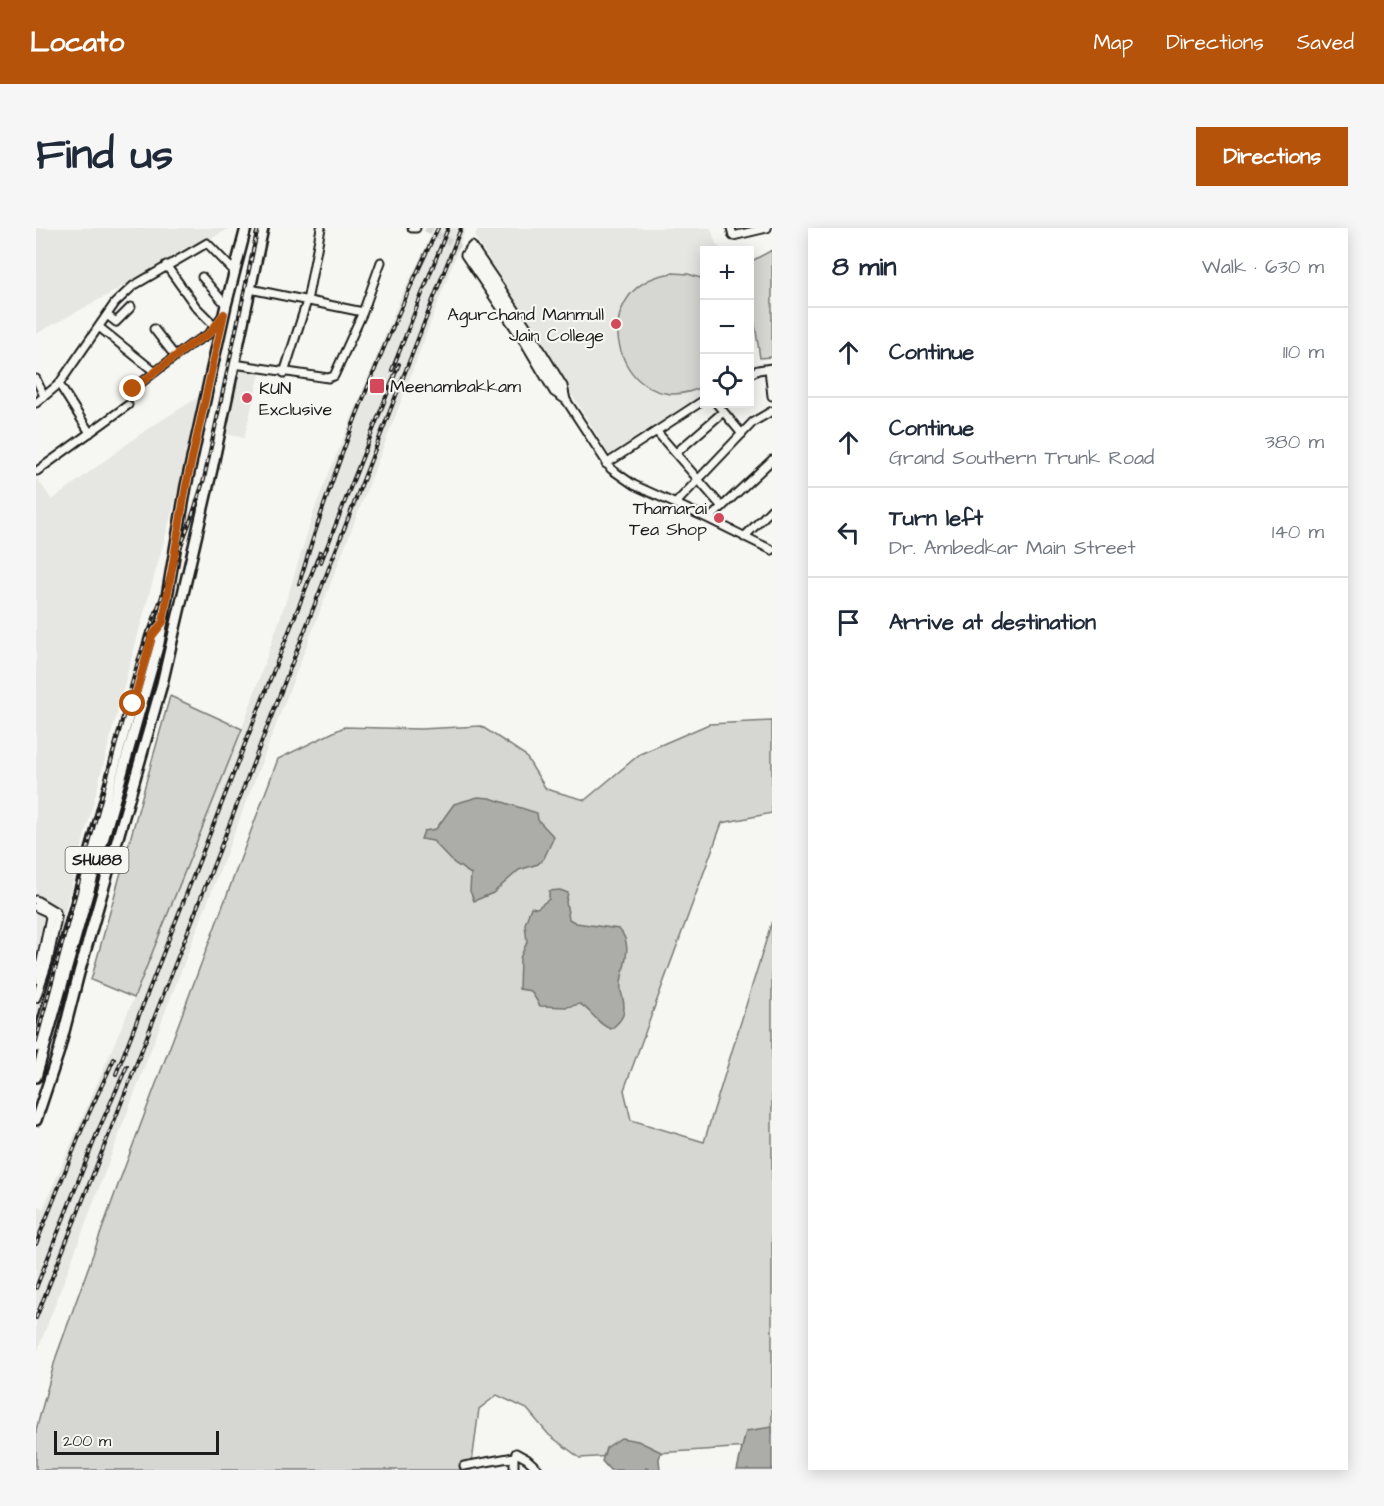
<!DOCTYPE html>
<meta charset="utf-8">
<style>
body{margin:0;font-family:"Architects Daughter",sans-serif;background:#f6f6f7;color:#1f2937}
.controls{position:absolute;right:18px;top:18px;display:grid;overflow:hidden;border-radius:0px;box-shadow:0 3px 15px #0003}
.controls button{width:54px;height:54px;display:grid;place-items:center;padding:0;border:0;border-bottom:2px solid #e0e1e3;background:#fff;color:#1f2937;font:30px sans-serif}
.scale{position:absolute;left:18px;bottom:15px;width:165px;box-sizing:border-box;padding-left:6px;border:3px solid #1c1c1c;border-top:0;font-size:16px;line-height:21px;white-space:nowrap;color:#1c1c1c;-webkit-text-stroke:4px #f6f6f2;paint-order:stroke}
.stop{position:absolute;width:18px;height:18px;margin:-14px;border:4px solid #b45309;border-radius:50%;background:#fff}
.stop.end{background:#b45309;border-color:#fff;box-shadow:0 2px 6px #0008}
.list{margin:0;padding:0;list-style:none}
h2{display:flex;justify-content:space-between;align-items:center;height:78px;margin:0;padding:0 24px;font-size:26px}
h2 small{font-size:20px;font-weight:400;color:#747a83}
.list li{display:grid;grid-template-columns:39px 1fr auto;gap:18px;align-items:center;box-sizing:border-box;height:90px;padding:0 24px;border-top:2px solid #e0e1e3}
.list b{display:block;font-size:22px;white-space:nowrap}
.list p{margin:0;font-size:20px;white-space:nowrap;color:#747a83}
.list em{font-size:20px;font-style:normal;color:#747a83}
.icon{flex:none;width:33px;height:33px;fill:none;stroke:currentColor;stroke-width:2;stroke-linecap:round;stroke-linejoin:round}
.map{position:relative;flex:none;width:736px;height:1242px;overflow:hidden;border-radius:0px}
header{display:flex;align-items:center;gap:36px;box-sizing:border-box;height:84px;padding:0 30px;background:#b45309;color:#fff}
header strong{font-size:28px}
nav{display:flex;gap:33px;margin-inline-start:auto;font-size:21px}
.intro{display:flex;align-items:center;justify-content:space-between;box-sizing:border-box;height:144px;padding:0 36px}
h1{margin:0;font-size:42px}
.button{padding:15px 27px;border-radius:0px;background:#b45309;color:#fff;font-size:21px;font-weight:700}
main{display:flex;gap:36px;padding:0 36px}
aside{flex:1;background:#fff;border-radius:0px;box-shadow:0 3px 15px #0003}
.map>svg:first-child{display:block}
</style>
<header>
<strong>Locato</strong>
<nav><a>Map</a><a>Directions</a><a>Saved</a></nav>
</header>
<div class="intro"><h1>Find us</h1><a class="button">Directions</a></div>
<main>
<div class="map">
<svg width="736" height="1242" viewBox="0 0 736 1242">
<rect width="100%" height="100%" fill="#f6f6f2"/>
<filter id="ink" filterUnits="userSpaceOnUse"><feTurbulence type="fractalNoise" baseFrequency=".0167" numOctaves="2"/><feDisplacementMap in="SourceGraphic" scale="12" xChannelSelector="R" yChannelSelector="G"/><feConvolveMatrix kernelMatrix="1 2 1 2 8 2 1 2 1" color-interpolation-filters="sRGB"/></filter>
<g filter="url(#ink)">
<path fill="#e6e6e2" d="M0 0H194L0 106Z
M399 0H430L362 181 131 779 0 1127V978L7 981 98 770 206 501 253 364 280 277 364 71Z
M442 0H675L680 16 686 22H668V169L575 230 439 9Z
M202 140 224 145 208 210 187 205Z
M169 165 93 439 0 793V249L16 272 110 202Z"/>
<path fill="#d6d6d2" stroke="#797977" stroke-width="1.5" d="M736 22V129L724 130 714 63V34Z
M637 45 652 46 668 51V158C584 200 540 58 637 45Z
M134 468 206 501 98 770 55 752Z
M736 493V585L686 595 588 862 595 892 668 914 736 693V1205L713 1219 544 1230 513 1207 491 1181 461 1167 443 1181 435 1242H0V1202L20 1129 82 957 242 531 308 499 384 501 445 498 489 527 510 561 549 572 604 526 673 496Z"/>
<path fill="#acaca9" stroke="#727271" stroke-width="1.5" d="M442 569 454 570 501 585 502 592 518 609 508 630 502 636 483 642 457 665 438 673 434 663 435 646 418 635 397 613 385 611 388 603 400 601 418 576Z
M524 662 532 665 530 674 533 691 540 695 583 701C598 717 587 737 585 755 583 769 591 770 587 787 585 793 580 797 575 801 563 798 556 783 544 776L531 779 504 778 495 763 483 761 484 730 491 714 489 696 495 679 501 680 513 671V663Z
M736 1199V1242H701L710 1203Z
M585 1210 602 1213 625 1224 623 1231 624 1242 610 1240V1242H574L566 1233 570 1220Z"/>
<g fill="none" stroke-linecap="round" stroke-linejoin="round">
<path stroke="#d5d5d2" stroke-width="7" stroke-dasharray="7 3.5" stroke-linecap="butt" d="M390 0 435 26"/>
<defs>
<path id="minor" d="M376 0H380
M695 0 697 8 731 0
M436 18 491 99 527 158 530 172 518 164 489 115 429 27Z
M435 26 575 241 598 257 673 291 736 322
M130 37 160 79 179 98
M166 49 190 77
M214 61 327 84
M71 87 80 94 95 79
M63 99 119 144
M118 101 139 128
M198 136 292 150 298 148 327 84 345 34
M733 141 736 168
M248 145 271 73 285 0
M714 146 722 142 736 140
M0 151 8 168
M23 156 54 205
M97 161 154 117 173 106 186 88
M0 175 23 156 79 75 97 58 171 15 199 44
M681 176 706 206
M621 204 686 279
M640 225 687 184
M570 236 668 172
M1 243 92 177
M639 276 717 194 736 183
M673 291 736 232
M708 309 736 281
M0 672 20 684 21 690 12 734 0 770
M0 679 11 684 14 689 3 743 4 753
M428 1238 478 1229
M478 1242V1229L480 1225 491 1231 503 1242"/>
<path id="major" d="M0 819 115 408 126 396
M0 849 123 415 150 258 190 77 210 0
M0 892 23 823 43 745 126 456 176 241 227 0"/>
</defs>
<use href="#minor" stroke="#1c1c1c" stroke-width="11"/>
<use href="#major" stroke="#1c1c1c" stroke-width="14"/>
<use href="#minor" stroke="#f6f6f2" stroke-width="7"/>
<use href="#major" stroke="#f6f6f2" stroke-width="9"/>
<defs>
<path id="rail" d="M356 142 412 0
M285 334 363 136
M263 356C299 234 347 114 402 0
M0 813 102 433 156 288 168 251 222 0
M80 846 284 324
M0 1016 48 896 78 831
M0 1060 62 903 91 838
M0 1090 79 891 425 0"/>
</defs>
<use href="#rail" stroke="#1c1c1c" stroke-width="4"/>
<use href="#rail" stroke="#f6f6f2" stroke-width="1.5" stroke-dasharray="4.5" stroke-linecap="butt"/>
</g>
</g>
<g fill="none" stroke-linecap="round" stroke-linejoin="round" filter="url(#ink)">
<path stroke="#b45309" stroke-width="8" d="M97 161 154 117 173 106 188 86 150 258 127 394 116 408 97 476"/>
</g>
<g fill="#d1495b" stroke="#f6f6f2" stroke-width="2">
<circle cx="580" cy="96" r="6"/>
<rect x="333" y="150" width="16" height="16" rx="3"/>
<circle cx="211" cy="170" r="6"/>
<circle cx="683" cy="290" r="6"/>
</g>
<g text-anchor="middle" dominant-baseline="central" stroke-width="4.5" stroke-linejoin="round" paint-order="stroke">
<rect fill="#f6f6f2" stroke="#5d5d5c" stroke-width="1.5" x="29.5" y="619" width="63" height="26" rx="4.5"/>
<g font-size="16" font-weight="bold" fill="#1c1c1c">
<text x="61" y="632">SHU88</text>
</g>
<g font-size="18" fill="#1c1c1c" stroke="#f6f6f2" text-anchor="end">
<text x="568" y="86">Agurchand Manmull<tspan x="568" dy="21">Jain College</tspan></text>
<text x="354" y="158" text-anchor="start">Meenambakkam</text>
<text x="223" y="160" text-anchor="start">KUN<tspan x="223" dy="21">Exclusive</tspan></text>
<text x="671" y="280">Thamarai<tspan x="671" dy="21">Tea Shop</tspan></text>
</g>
</g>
</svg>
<div class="controls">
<button>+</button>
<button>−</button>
<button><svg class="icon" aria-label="locate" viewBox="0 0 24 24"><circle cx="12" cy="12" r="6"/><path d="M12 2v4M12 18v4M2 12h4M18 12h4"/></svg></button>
</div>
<div class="scale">200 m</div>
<div class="stop" style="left:97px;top:476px"></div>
<div class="stop end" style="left:97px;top:161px"></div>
</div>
<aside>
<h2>8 min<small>Walk · 630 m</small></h2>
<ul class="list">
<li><svg class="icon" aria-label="ahead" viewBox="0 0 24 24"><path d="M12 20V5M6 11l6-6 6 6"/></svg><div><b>Continue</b></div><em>110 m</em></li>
<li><svg class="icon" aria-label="ahead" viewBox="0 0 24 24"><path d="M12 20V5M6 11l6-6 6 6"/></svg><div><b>Continue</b><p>Grand Southern Trunk Road</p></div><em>380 m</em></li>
<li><svg class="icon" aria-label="left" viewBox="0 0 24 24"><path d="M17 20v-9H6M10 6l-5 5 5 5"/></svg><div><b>Turn left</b><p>Dr. Ambedkar Main Street</p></div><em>140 m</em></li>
<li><svg class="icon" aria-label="arrive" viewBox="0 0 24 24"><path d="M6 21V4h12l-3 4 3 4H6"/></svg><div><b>Arrive at destination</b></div></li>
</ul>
</aside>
</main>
